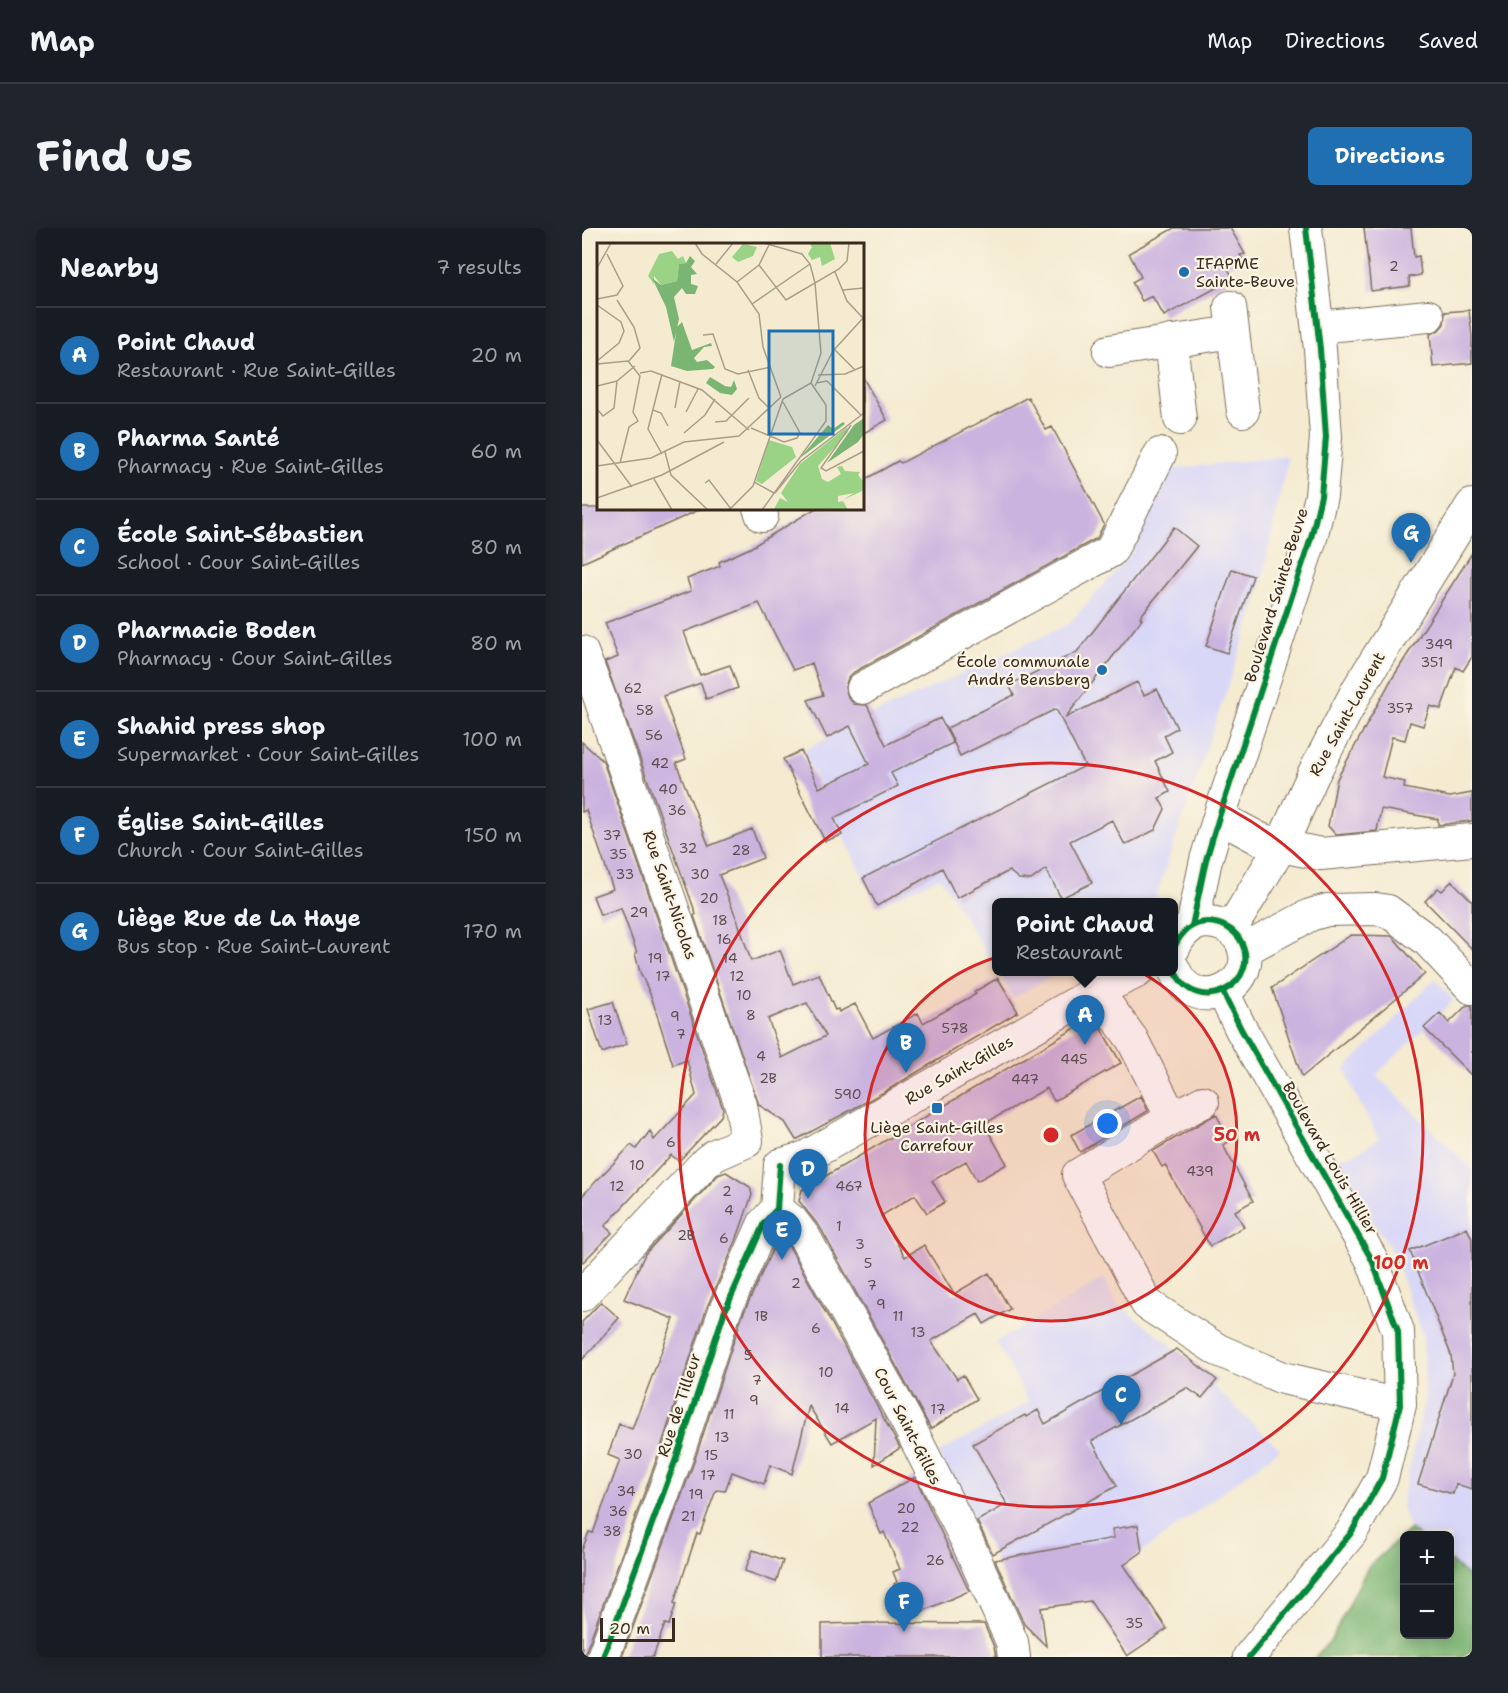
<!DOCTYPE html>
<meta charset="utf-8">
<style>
body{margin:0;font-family:"Shantell Sans",sans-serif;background:#20242c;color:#f1f3f6}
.controls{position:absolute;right:18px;bottom:18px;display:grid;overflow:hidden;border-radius:9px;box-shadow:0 3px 15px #0003}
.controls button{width:54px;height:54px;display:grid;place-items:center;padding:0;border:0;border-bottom:2px solid #363941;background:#171b24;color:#f1f3f6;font:30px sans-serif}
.scale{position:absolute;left:18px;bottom:15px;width:75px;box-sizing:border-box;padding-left:6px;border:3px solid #3b2a1e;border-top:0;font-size:16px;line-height:21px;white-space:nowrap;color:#3b2a1e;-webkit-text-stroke:4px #fcf5e5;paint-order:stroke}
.you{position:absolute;left:526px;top:896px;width:21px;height:21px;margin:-15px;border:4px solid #fff;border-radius:50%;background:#1a73e8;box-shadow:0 0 0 9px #1a73e833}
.badge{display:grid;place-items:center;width:39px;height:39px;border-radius:50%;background:#1f6fb2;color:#fff;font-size:20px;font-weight:700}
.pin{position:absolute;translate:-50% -50px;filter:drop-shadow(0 2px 3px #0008)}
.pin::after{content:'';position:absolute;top:32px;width:21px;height:18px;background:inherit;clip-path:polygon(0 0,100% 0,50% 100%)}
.popup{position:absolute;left:410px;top:670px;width:186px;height:78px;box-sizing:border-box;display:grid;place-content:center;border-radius:9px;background:#171b24;filter:drop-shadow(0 2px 4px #0005);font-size:20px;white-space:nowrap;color:#9ea1a6}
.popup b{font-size:22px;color:#f1f3f6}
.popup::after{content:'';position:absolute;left:50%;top:100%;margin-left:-12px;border:12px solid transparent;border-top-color:#171b24}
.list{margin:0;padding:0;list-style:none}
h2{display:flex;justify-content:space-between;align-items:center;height:78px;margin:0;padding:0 24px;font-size:26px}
h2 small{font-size:20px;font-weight:400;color:#9ea1a6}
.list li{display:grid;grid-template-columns:39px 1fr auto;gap:18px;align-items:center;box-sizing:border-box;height:96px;padding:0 24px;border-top:2px solid #363941}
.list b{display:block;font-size:22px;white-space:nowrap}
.list p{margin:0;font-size:20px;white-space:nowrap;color:#9ea1a6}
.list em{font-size:20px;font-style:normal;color:#9ea1a6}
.map{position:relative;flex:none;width:890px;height:1429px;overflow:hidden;border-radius:9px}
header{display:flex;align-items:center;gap:36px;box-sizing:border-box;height:84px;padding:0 30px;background:#171b24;border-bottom:2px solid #363941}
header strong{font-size:28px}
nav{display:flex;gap:33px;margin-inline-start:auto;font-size:21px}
.intro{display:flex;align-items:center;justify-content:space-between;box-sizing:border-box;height:144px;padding:0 36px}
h1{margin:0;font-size:42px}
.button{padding:15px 27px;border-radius:9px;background:#1f6fb2;color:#fff;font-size:21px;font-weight:700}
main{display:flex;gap:36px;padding:0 36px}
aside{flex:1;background:#171b24;border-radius:9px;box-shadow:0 3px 15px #0003}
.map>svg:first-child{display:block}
</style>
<header>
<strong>Map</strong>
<nav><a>Map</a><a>Directions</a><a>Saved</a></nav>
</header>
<div class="intro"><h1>Find us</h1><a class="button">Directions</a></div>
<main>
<aside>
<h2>Nearby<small>7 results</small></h2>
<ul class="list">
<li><span class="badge">A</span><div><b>Point Chaud</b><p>Restaurant · Rue Saint-Gilles</p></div><em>20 m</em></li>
<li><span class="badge">B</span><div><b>Pharma Santé</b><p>Pharmacy · Rue Saint-Gilles</p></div><em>60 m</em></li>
<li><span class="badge">C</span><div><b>École Saint-Sébastien</b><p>School · Cour Saint-Gilles</p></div><em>80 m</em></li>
<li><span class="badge">D</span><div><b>Pharmacie Boden</b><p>Pharmacy · Cour Saint-Gilles</p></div><em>80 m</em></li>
<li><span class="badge">E</span><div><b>Shahid press shop</b><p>Supermarket · Cour Saint-Gilles</p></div><em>100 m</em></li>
<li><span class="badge">F</span><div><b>Église Saint-Gilles</b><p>Church · Cour Saint-Gilles</p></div><em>150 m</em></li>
<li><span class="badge">G</span><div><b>Liège Rue de La Haye</b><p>Bus stop · Rue Saint-Laurent</p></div><em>170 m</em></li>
</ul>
</aside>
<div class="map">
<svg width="890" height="1429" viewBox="0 0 890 1429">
<rect width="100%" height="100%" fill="#fcf5e5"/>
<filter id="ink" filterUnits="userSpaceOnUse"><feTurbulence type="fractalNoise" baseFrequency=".0167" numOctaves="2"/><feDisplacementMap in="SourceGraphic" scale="12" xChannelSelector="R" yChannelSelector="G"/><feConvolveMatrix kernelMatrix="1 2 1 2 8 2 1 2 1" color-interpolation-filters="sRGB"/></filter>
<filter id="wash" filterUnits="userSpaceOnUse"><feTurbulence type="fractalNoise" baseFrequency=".008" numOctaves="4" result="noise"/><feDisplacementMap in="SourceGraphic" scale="24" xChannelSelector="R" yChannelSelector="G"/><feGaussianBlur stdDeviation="1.35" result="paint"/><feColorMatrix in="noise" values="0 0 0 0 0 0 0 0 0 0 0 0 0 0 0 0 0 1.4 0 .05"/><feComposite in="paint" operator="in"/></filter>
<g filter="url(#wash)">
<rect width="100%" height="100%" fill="#f4ebd1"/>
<path fill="#d9d7f8" d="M706 228 677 367 572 674H414V742L358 649 295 678 221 523 290 487 487 396 549 326 590 241Z
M416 744H477L431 770Z
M853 751 872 772 794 847 890 941V1352L868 1333V1308L836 1307 828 1301 819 1278 843 1170 841 1108 810 1024 753 930 773 926 797 911 773 866 763 841Z
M522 1050 534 1075 634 1151 631 1158 698 1221 528 1348 414 1332 356 1225 447 1174 414 1114Z"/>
<path fill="#7bb573" stroke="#5b7048" stroke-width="1.5" d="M828 1301 836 1307 822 1308V1406H868V1333L890 1352V1422L881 1429H733L749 1412 786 1339Z"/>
<g id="blocks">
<path fill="#cbb3df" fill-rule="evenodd" d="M592 0H648L663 26 658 27 662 34 645 38 651 51 582 88 570 68 560 73 550 54 559 49 547 25Z
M782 0H829L832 29 837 28 839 47 827 49 828 58 789 63Z
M887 82 890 109V135L851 139 848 106 856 103 862 96 863 84Z
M280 148 305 192 280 206Z
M446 169 464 202 470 199 522 296 515 310 272 444 266 450 263 459 266 469 272 476 285 477 304 517 358 490 371 515 309 545 316 558 252 590 260 607 243 613 201 531 219 523 237 560 287 536 268 498 245 510 226 472 241 467 230 435 211 442 177 375 102 404 118 447 148 437 156 460 124 471 119 455 81 468 104 531 94 535 127 618 170 601 181 630 137 647 156 694 169 733 198 722 211 756 237 746 253 782 256 781 257 784 273 776 291 810 336 785 341 795 394 766 392 764 416 750 436 784 302 864 214 912 203 894 177 877 112 688 114 686 23 434 36 429 23 395 109 363 105 351 138 338 137 334 168 320 234 280H280V253L316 233 319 235ZM225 775 244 808 200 830 186 791Z
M0 280H121L0 335Z
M592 299 615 318 558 389 560 391 483 490 555 454 562 467 575 461 595 500 582 507 590 524 573 533 588 564 577 570 583 581 573 602 543 617 530 592 488 613 510 655 479 670 464 641 449 652 437 651 427 643 375 670 360 640 295 678 281 650 503 538 474 481 378 528 365 500 432 467 427 457 495 424Z
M890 325V429L881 443 874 439 859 481 848 478 841 498 828 494 823 512 810 509 800 549 823 554 822 560 868 569 890 565V593L856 597V591L799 581 795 603 754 607 746 598 755 551 808 454Z
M650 341 671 348 645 425 624 418Z
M0 514 21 533 141 881 139 888 97 933 89 927 61 957 23 998 30 1005 0 1035V968L49 917 54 921 68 903 72 912 114 867 105 832 91 837 69 768 58 744 53 726 55 725 39 680 18 687 11 668 31 661 4 582 0 584Z
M870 653 890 673V721L843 673 856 660 860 663Z
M769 707 810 708 843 746 720 849 690 760Z
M31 774 45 816 20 825 6 781Z
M885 777H890V848L842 800 858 785 867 795Z
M512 789 539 835 472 873 465 860 402 896 425 936 395 953 384 933 350 953 363 974 345 985 333 967 299 988 323 1029 342 1017 372 1066 407 1045 428 1081 402 1096 396 1086 349 1113 375 1151 381 1147 395 1171 349 1201 239 1001 217 973 220 962Z
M559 868 566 883 498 924 489 907Z
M634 886 648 913 641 917 671 973 653 983 662 999 628 1018 583 937 580 939 571 923Z
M144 944 168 959 170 967 154 1013 125 1079 78 1222 4 1423 3 1429H0V1322L7 1304 11 1305 38 1232 26 1227 37 1196 50 1201 92 1091 42 1071 63 1026 136 947Z
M885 1000 890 1011V1261L874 1256 871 1266 836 1256 871 1146 869 1127 828 1023Z
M207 1018 318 1220 292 1237 294 1190 250 1215 227 1178 210 1246 188 1237 182 1256 150 1244 143 1263 134 1262 118 1306 115 1305 92 1375 94 1376 87 1397 83 1396 71 1429H40L112 1234 159 1091 191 1020Z
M19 1074 37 1090 0 1132V1094Z
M595 1121 635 1152 620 1170 605 1160 510 1213 535 1258 411 1326 395 1293 425 1276 391 1216 443 1187 444 1189 456 1182 463 1196Z
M333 1249 387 1363 327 1389 312 1356 315 1354 311 1344 318 1341 302 1304 299 1306 286 1275Z
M556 1297 560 1324 542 1337 585 1401 545 1428 508 1373 459 1380 464 1418 442 1396 413 1332 532 1310 530 1301Z
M171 1322 201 1333 194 1354 163 1343Z
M279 1395 402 1396 412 1419 414 1429H240V1396Z"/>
</g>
</g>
<g filter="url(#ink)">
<use href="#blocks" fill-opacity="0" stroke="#7c6e5d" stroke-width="1.5"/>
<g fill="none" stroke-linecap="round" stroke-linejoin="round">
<defs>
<path id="minor" d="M648 79 661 183
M736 99 846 88
M589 113 598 191
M527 123 651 104
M177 280 180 288
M0 424 16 465 159 877 165 913
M281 460 529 323 578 226
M637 589 676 610 699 618 739 626 890 612
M610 698 624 632 637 589 729 310 739 268 744 209 738 121 724 0
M649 701 699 618 731 547 776 461 890 277
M592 720C598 706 609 694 626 694 639 695 649 699 657 710 685 754 613 794 592 741
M662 722 728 687 745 682 794 681 806 683 845 712 890 760
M515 763 550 811 590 890
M641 764 659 801 790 1032 816 1103 818 1177 800 1250 769 1305 667 1429
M621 874 590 890 496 947 565 1076 636 1122 701 1150 818 1177
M198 937 224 929 515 763 555 744
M195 981 210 993 223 1010 324 1192 385 1313 430 1414 432 1429
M0 1067 124 934 133 927 165 913
M21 1429 95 1228 142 1085 182 995 195 981 198 937"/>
</defs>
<use href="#minor" stroke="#7c6e5d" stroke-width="34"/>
<use href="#minor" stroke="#fff" stroke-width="32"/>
<defs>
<path id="cycleway" d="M610 698 624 632 637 589 729 310 739 268 744 209 738 121 724 0
M592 720C598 706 609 694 626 694 639 695 649 699 657 710 685 754 613 794 592 741
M641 764 659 801 790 1032 816 1103 818 1177 800 1250 769 1305 667 1429
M21 1429 95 1228 142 1085 182 995 195 981 198 937"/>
</defs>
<use href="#cycleway" stroke="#fcf5e5" stroke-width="10"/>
<use href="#cycleway" stroke="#00873e" stroke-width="6"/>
</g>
</g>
<circle cx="469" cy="907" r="186" fill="#d62828" fill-opacity=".12"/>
<g fill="none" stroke="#d62828" stroke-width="3">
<circle cx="469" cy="907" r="186"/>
<circle cx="469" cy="907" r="372"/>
</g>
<g fill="#1f6fb2" stroke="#fcf5e5" stroke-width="2">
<circle cx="602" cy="44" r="6"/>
<circle cx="520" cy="442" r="6"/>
<rect x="349" y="874" width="12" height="12" rx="3"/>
</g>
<g text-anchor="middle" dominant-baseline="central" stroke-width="4.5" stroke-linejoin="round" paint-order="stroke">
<g font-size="14" fill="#5f4c4e">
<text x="812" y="38">2</text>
<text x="857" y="416">349</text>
<text x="850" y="434">351</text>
<text x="51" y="460">62</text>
<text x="818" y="480">357</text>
<text x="63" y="482">58</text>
<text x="72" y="507">56</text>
<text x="78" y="535">42</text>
<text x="86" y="561">40</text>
<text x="95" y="582">36</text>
<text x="30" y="607">37</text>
<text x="106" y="620">32</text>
<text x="159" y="622">28</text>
<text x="36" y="626">35</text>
<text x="43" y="646">33</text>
<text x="118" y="646">30</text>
<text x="127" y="670">20</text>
<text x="57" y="684">29</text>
<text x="138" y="692">18</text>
<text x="142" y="711">16</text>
<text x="73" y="730">19</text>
<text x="148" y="730">14</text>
<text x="81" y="748">17</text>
<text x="155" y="748">12</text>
<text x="162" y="767">10</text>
<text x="169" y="787">8</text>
<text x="93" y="788">9</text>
<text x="23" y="792">13</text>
<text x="373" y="800">578</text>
<text x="99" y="806">7</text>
<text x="179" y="828">4</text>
<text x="492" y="831">445</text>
<text x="186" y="850">2B</text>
<text x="443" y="851">447</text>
<text x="266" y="866">590</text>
<text x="89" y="914">6</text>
<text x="55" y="937">10</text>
<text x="618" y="943">439</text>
<text x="35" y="958">12</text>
<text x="267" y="958">467</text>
<text x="145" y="963">2</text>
<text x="147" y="982">4</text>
<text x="257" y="998">1</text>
<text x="104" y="1007">2B</text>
<text x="142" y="1010">6</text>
<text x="278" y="1016">3</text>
<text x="286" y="1035">5</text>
<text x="214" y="1055">2</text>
<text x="290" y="1057">7</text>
<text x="299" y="1076">9</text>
<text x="179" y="1088">1B</text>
<text x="316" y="1088">11</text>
<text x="234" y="1100">6</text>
<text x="336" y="1104">13</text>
<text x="166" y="1127">5</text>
<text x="244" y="1144">10</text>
<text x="175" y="1152">7</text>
<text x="172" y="1172">9</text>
<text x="260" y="1180">14</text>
<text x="356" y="1181">17</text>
<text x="147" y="1186">11</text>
<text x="140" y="1209">13</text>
<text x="51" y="1226">30</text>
<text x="129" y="1227">15</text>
<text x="126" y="1247">17</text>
<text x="44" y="1263">34</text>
<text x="114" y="1266">19</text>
<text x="324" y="1280">20</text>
<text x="36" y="1283">36</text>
<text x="106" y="1288">21</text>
<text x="328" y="1299">22</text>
<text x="30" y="1303">38</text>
<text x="353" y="1332">26</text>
<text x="552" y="1395">35</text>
</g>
<g font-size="16" fill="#3b2a1e" stroke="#fcf5e5" text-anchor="start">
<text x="614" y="35">IFAPME<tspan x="614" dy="18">Sainte-Beuve</tspan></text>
<text x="508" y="433" text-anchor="end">École communale<tspan x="508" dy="18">André Bensberg</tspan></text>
<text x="355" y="899" text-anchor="middle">Liège Saint-Gilles<tspan x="355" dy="18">Carrefour</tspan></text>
</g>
<g font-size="16" fill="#3b2a1e" stroke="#fcf5e5">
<text transform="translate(694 367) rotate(-73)">Boulevard Sainte-Beuve</text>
<text transform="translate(765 486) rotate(-61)">Rue Saint-Laurent</text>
<text transform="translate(88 667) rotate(71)">Rue Saint-Nicolas</text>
<text transform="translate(377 842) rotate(-30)">Rue Saint-Gilles</text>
<text transform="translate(748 930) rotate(60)">Boulevard Louis Hillier</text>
<text transform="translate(97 1177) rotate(-72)">Rue de Tilleur</text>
<text transform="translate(326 1198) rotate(63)">Cour Saint-Gilles</text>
</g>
</g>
<g transform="translate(15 15)">
<rect width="267" height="267" fill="#f4ebd1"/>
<path d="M212 0H233L238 16 225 23 223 14 215 17 211 11 215 4ZM146 1 160 4 156 13 141 19 135 14ZM75 8 81 16 86 13 89 20 82 21 80 38 64 42 57 33V41L51 33 62 11ZM250 184 251 189 221 223 225 236 231 239 244 231 240 224 245 223 248 228 263 229 261 232 267 239 265 248 246 257 257 250 241 253V259L246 258 251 267 177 266 183 255 191 259 184 250 203 221ZM172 197 195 204 199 214 165 241 159 238Z" fill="#9ad386"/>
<path d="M93 13 98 18 94 24 100 31 94 32V41L101 43 98 51H89L85 45 77 54 82 76 77 99 69 64 55 35 64 42 80 38 82 21 89 20ZM85 79 95 107 114 100 115 103 107 104 97 115 100 119 110 117 118 124 116 126 90 128 74 123 80 84ZM113 134 128 143 134 144 137 137 140 146 135 152 123 150 109 140ZM267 175V191L261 199 230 220 257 182ZM246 179 248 181 203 215 231 182 236 186Z" fill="#7bb573"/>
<path fill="none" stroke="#aa9e89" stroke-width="1.5" d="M98 0 105 11 140 39 162 71 166 104 184 154M167 0 205 11 213 21 218 40 224 110 214 140 186 156M119 21 136 0M162 22 189 57 242 26 250 18 252 0M0 25 14 0M238 29 250 58 266 75M140 39 162 22 172 2M246 47 267 45M0 56 20 52 26 43 10 11M20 57 37 84 43 105 32 118M155 61 213 21M0 62 24 79 27 88 22 100 0 118M106 92 116 91 128 126 141 131 174 124M237 106 258 127M0 121 31 118 43 133 36 169 41 178 32 184 23 220M151 127 162 155 172 165M43 130 54 128 105 147 152 187M65 131 51 186 65 211M221 132 248 131 267 123M219 140 230 138 264 172M0 143 20 138 38 123M218 143 236 108 267 74M78 165 83 138M0 166 6 173 17 165 20 138M56 167 64 170 71 183M89 169 101 146M118 179 129 178 152 155M254 182 224 225 229 228 267 208M154 185 187 199 200 195 203 190 186 159M87 190 108 172 118 156M0 197 35 244M68 209 74 232 111 267M0 223 54 215 87 199 142 193 184 154M57 236 75 267M157 239 177 250M108 240 112 237 134 266M178 250 204 218 267 170M0 255 65 232 127 199M132 267 156 243 186 156M165 267 229 178V162L214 140"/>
<path fill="#1f6fb2" fill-opacity="0.15" stroke="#1f6fb2" stroke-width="3" d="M172 88H236V191H172Z"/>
<rect width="267" height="267" fill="none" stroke="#3b2a1e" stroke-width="3"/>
</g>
<circle cx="469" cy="907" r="9" fill="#d62828" stroke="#fcf5e5" stroke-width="3"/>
<g font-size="18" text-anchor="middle" font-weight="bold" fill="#d62828" stroke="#fcf5e5" stroke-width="4.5" stroke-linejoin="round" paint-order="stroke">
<text x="655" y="913">50 m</text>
<text x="819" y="1041">100 m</text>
</g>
</svg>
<div class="controls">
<button>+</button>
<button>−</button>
</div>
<div class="scale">20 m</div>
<div class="you"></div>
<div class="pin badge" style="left:503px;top:817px">A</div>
<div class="popup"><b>Point Chaud</b>Restaurant</div>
<div class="pin badge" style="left:324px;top:845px">B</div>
<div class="pin badge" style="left:539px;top:1197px">C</div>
<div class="pin badge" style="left:226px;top:971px">D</div>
<div class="pin badge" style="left:200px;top:1032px">E</div>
<div class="pin badge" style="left:322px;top:1404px">F</div>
<div class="pin badge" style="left:829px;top:335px">G</div>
</div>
</main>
